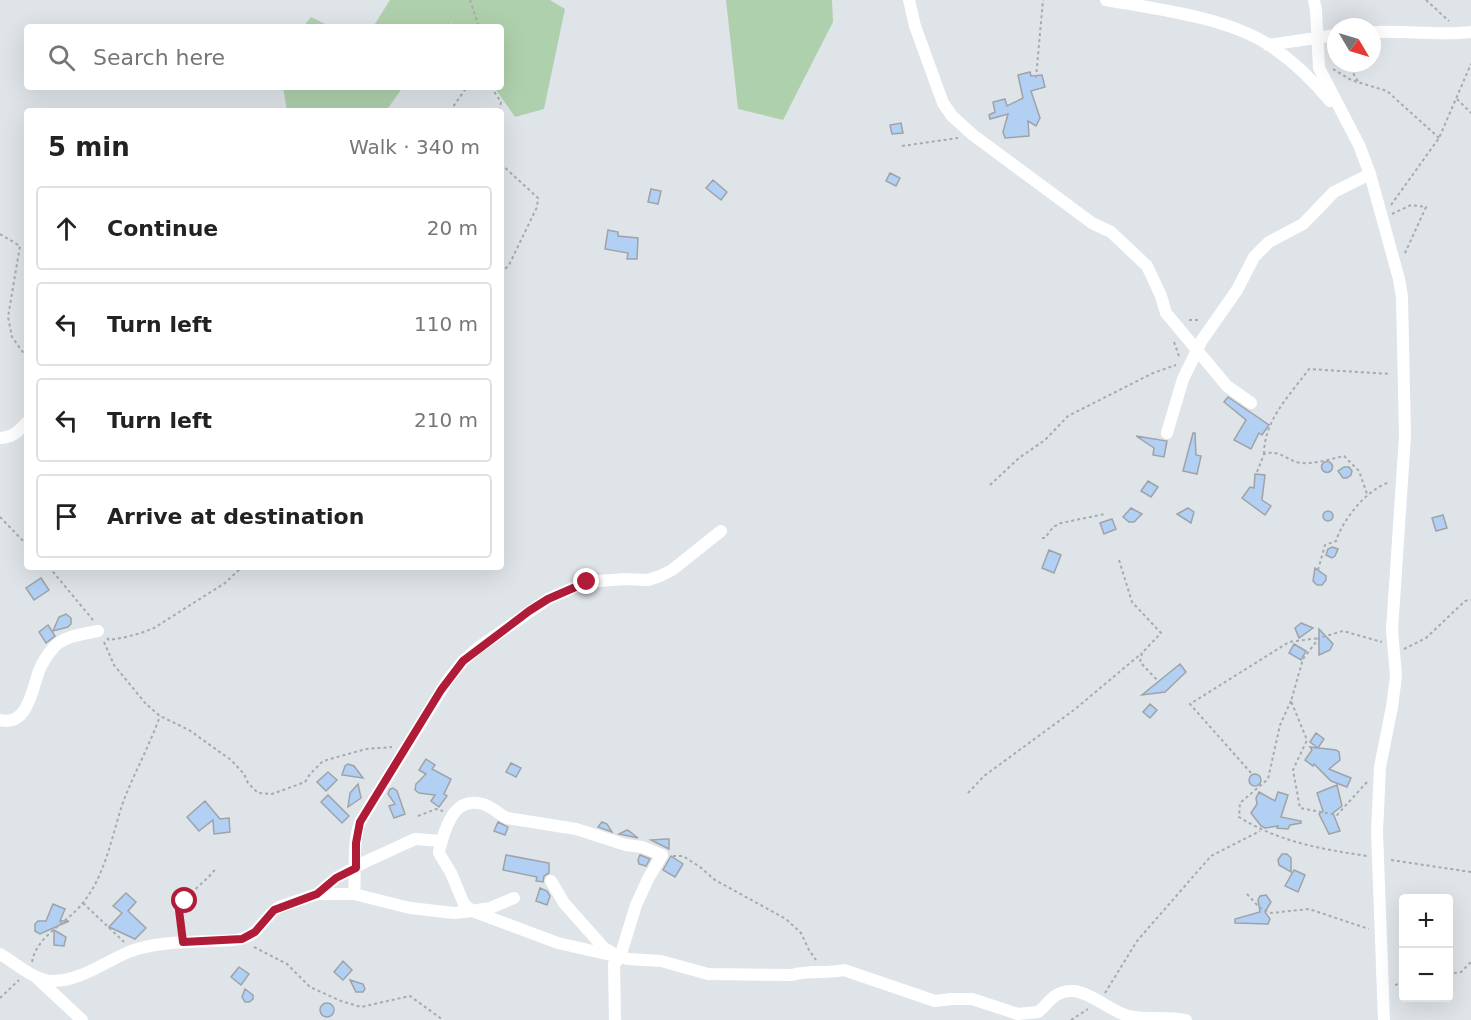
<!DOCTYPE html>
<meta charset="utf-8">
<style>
body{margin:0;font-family:"DejaVu Sans",sans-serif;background:#f2f2f2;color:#222}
.controls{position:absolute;right:18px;bottom:18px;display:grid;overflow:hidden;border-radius:6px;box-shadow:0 6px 24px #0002}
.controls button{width:54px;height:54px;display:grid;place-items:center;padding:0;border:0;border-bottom:2px solid #e0e0e0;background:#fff;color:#222;font:30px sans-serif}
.compass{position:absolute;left:1327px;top:18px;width:54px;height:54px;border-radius:50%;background:#fff;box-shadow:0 6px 24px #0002;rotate:128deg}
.stop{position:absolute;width:18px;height:18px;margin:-14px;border:4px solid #b01c37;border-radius:50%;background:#fff}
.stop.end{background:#b01c37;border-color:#fff;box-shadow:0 2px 6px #0008}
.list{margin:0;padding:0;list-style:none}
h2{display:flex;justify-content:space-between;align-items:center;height:78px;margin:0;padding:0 24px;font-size:26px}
h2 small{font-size:20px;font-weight:400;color:#767676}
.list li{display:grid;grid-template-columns:39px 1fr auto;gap:18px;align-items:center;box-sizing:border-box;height:84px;margin:0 12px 12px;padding:0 12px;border:2px solid #e0e0e0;border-radius:6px}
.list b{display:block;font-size:22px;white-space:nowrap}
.list em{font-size:20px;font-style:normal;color:#767676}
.icon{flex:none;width:33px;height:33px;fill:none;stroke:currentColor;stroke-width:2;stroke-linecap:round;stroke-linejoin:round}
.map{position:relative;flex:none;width:1471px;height:1020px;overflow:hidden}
.search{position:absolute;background:#fff;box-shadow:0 6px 24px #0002;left:24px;top:24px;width:480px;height:66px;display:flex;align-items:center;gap:15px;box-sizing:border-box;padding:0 21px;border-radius:6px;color:#767676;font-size:22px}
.panel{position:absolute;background:#fff;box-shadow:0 6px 24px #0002;left:24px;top:108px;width:480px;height:462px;border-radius:6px}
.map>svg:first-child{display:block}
</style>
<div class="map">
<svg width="1471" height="1020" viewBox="0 0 1471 1020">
<rect width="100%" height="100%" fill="#dfe4e9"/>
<path fill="#afd0ad" d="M390 0H550L565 9 544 109 515 117 494 87H501V27H454L451 23 447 27H373Z
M726 0H832L833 22 783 120 738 109Z
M311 17 331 27H303Z
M283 87H403L386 111H287Z"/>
<path fill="#b1d0f3" stroke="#9fa3a8" stroke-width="1.5" d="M1030 72 1031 76 1042 75 1045 87 1031 91 1040 118 1036 126 1028 121 1029 136 1005 138 1003 132 1008 114 990 119 989 115 995 112 993 102 1005 99 1007 106 1023 98 1018 75Z
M901 123 903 133 892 134 890 125Z
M890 173 900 178 896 186 886 181Z
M713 180 727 192 721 200 706 188Z
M651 189 661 191 658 204 648 202Z
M608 230 618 232V236L638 238 637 259H627L628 253 605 249Z
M1228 397 1269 425 1262 435 1259 433 1251 449 1234 440 1246 420 1224 402Z
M1193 433H1195L1196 455 1201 456 1197 474 1183 471Z
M1136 436 1167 441 1164 457 1153 455 1154 448Z
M1321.5 467a5.5 5.5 0 1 1 11 0a5.5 5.5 0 1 1-11 0Z
M1344 467H1349L1352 471 1351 475 1347 478H1343L1338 471Z
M1255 474 1265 475 1262 500 1271 506 1265 515 1242 498 1250 487 1254 488Z
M1148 481 1158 487 1151 497 1141 491Z
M1131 508 1142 514 1134 522H1129L1123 517Z
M1188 508 1194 512 1191 523 1177 514Z
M1323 516a5 5 0 1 1 10 0a5 5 0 1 1-10 0Z
M1443 515 1447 528 1436 531 1432 518Z
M1112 519 1116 529 1104 534 1100 523Z
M1332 547 1338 549 1335 556 1332 558 1326 555 1328 549Z
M1049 550 1061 555 1054 573 1042 568Z
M1315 568 1326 576V580L1322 585H1317L1313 581Z
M41 578 49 590 34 600 26 588Z
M66 614 71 618V624L68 627 53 631 59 617Z
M1301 623 1313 628 1299 638 1295 628Z
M48 625 55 636 46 643 39 632Z
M1319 629 1333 644 1330 650 1319 655Z
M1294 644 1306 651 1301 660 1289 653Z
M1180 664 1186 672 1165 692 1142 695Z
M1150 704 1157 710 1150 718 1143 712Z
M1316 733 1324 739 1318 748 1310 742Z
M1310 747 1336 750 1339 752 1340 760 1329 769 1351 778 1347 787 1331 781 1314 764 1313 766 1305 760 1312 750Z
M426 759 435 765 432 769 451 779 444 794 447 796 439 807 431 801 435 795 419 793 415 790 416 784 426 774 419 770Z
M511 763 521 768 516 777 506 772Z
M348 764 354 766 363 778 342 775 345 766Z
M328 772 337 780 326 791 317 782Z
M1249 780a6 6 0 1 1 12 0a6 6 0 1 1-12 0Z
M358 784 361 798 348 807 350 793Z
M1337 785 1342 806 1333 813 1340 831 1329 834 1319 814 1323 811 1317 793Z
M393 788 397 791 405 814 394 818 389 806 395 804 388 794 390 789Z
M1259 792 1275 801 1278 792 1288 795 1281 817 1301 821V823L1290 825 1288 829 1277 828 1278 826 1265 828 1261 826 1251 813 1257 804 1256 798Z
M328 795 349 816 342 823 321 802Z
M205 801 220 819 229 818 230 832 214 834 213 820 199 831 187 817Z
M498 822 508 827 505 835 494 831Z
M602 822 607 824 612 832 598 827Z
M627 830 629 831 638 838 619 834Z
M669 839V849L651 840 666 839Z
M1282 854H1287L1291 858V872L1279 865 1278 860Z
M506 855 549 863V873L544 876 543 882 536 881 537 877 503 870Z
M640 855 650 859 646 866 639 864 638 860Z
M671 856 683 864 675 877 663 870Z
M1294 870 1305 875 1298 892 1285 886Z
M540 888 547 891 550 896 547 905 536 901Z
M126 893 136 902 128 911 146 928 135 939 109 927 122 913 113 906Z
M1266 895 1271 902 1265 912 1270 919 1268 924 1235 923V919L1260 912 1258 900 1260 896Z
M53 904 65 909 60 921H69L40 934 35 931V924L38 921H46Z
M54 930 66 937 64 946 54 945Z
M343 961 352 970 343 980 334 972Z
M239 967 249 974 241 985 231 977Z
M350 980 363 984 365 989 363 992H356Z
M245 989 253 995V999L249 1002H245L242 997Z
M320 1010a7 7 0 1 1 14 0a7 7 0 1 1-14 0Z"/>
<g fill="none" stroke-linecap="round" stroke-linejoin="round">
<path stroke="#a7abaf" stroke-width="2" stroke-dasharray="3 3" stroke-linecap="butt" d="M470 0 479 27
M1426 0 1449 21
M1347 63 1359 83
M1333 69 1351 80 1387 91 1439 138
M1036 78 1043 0
M491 87 501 102 499 111
M1457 99 1471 113
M450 111 467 87
M902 146 958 138
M501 164 538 198 537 207 509 265 501 273
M1391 205 1439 138 1471 64
M1392 214 1411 205 1426 207 1405 253
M0 234 20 246 8 317 12 337 27 358
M1189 320H1201
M1174 342 1180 359
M1264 454C1264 420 1290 395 1309 369L1391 374
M1257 472 1264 454C1280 449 1287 461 1301 463 1316 464 1330 459 1344 456L1359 471 1367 494
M990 485 1019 458 1045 440 1068 416 1153 373 1176 365
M0 517 27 545
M1042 538H1045L1053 527 1061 523 1105 514
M1119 560 1132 602 1161 633 1142 653 1140 662 1158 681
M49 567 93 620
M1318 570 1325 545 1336 541C1343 519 1367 489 1390 482
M107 638 109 640C124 638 140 634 154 628L225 583 242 567
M104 642 114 665 146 704 160 716 189 730 231 760 244 774 248 783 258 793 272 794 305 782 310 774 323 761 366 749 392 747
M1404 649 1426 638 1465 601 1471 600
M1291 701 1280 725 1268 779 1240 803 1239 817C1279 842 1321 849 1367 856
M1251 773 1190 704 1289 642 1319 638
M1367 782 1337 815 1300 808 1293 770 1307 740 1291 701 1303 659 1319 638 1343 631 1382 642
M968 793 984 776 1074 710 1142 653
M418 816 436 809 443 811
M673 856H683L700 867 715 880 786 919 801 933 809 950 816 960
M1391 860 1471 872
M1247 894 1259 907 1271 913 1309 909 1369 929
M83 903 124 942
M181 931C180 925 178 918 179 912 182 896 207 882 216 868
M254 947 287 964 310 987 341 1001 361 1007 410 996 443 1020
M32 962C37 935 66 924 82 904 107 874 112 832 125 797 136 770 150 744 160 716
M1448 974 1461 972 1471 962
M1395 985 1404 983
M1105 993 1137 941 1211 856 1260 831
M0 998 19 980
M1071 1020 1088 1009"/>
<path stroke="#fff" stroke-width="12" d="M909 0 915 26 943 103 952 116 973 135 1092 223 1111 232 1147 266 1161 296 1166 313 1227 386 1251 403
M1106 0C1156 9 1226 17 1269 45 1292 60 1313 80 1330 101
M1314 0 1316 10 1319 68 1359 145 1370 174 1399 279 1402 297 1405 436 1392 630 1396 676 1392 707 1380 767 1377 832 1384 1020
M1372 32C1405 30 1438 36 1471 32
M1268 45 1336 35
M1167 433 1183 379 1202 340 1237 290 1254 257 1269 242 1303 224 1334 192 1370 174
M0 438C13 437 18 432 27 422
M0 720C28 727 32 689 39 671 42 663 48 654 54 647 64 636 83 634 98 631
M551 881 564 903 604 948 611 952
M317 894 336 878 365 862 415 839 442 841
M354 894C356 870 352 844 360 822L447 681 463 661 479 647 548 599 575 587 587 582 625 579 648 580 660 576 672 570 721 531
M514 898 490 908 472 911 464 904 451 873 439 853C439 848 441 845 442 840 448 820 457 797 483 804 493 807 498 814 507 818L576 829 626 845 642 847 662 855 648 879 636 905 620 957 614 964 615 1020
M0 954C16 963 34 981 53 981 81 981 106 961 131 951 156 942 187 942 213 941 222 940 232 941 241 939 259 935 265 915 279 907L317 894H354L410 908 454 913 472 911 558 943 628 959 661 961 708 974 792 975C809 970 826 974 844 970L935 1001 952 999H972L1018 1014 1038 1012C1044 1008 1049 1000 1055 996 1082 979 1105 1011 1129 1016 1148 1020 1167 1016 1186 1020
M37 978 82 1020"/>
</g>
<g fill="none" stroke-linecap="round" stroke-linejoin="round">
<path stroke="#b01c37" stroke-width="8" d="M185 901 179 910 183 942 242 939 255 932 274 910 317 894 336 878 356 868V843L360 822 441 690 463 661 529 611 548 599 587 582"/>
</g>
</svg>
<div class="controls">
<button>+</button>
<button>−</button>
</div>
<svg class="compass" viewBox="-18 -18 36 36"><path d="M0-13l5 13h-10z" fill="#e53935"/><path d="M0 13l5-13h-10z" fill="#767676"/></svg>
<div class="stop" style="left:185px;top:901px"></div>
<div class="stop end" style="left:587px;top:582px"></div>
<div class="search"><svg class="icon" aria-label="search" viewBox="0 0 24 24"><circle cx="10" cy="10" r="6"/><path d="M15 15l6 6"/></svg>Search here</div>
<section class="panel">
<h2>5 min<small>Walk · 340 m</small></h2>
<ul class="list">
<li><svg class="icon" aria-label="ahead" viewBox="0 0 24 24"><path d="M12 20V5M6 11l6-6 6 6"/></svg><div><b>Continue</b></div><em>20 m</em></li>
<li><svg class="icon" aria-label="left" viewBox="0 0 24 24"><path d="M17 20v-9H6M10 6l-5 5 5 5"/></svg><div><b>Turn left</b></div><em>110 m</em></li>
<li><svg class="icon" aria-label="left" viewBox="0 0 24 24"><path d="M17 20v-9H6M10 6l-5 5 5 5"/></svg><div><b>Turn left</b></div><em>210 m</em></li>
<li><svg class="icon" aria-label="arrive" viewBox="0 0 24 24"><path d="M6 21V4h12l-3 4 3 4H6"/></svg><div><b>Arrive at destination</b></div></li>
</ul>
</section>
</div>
